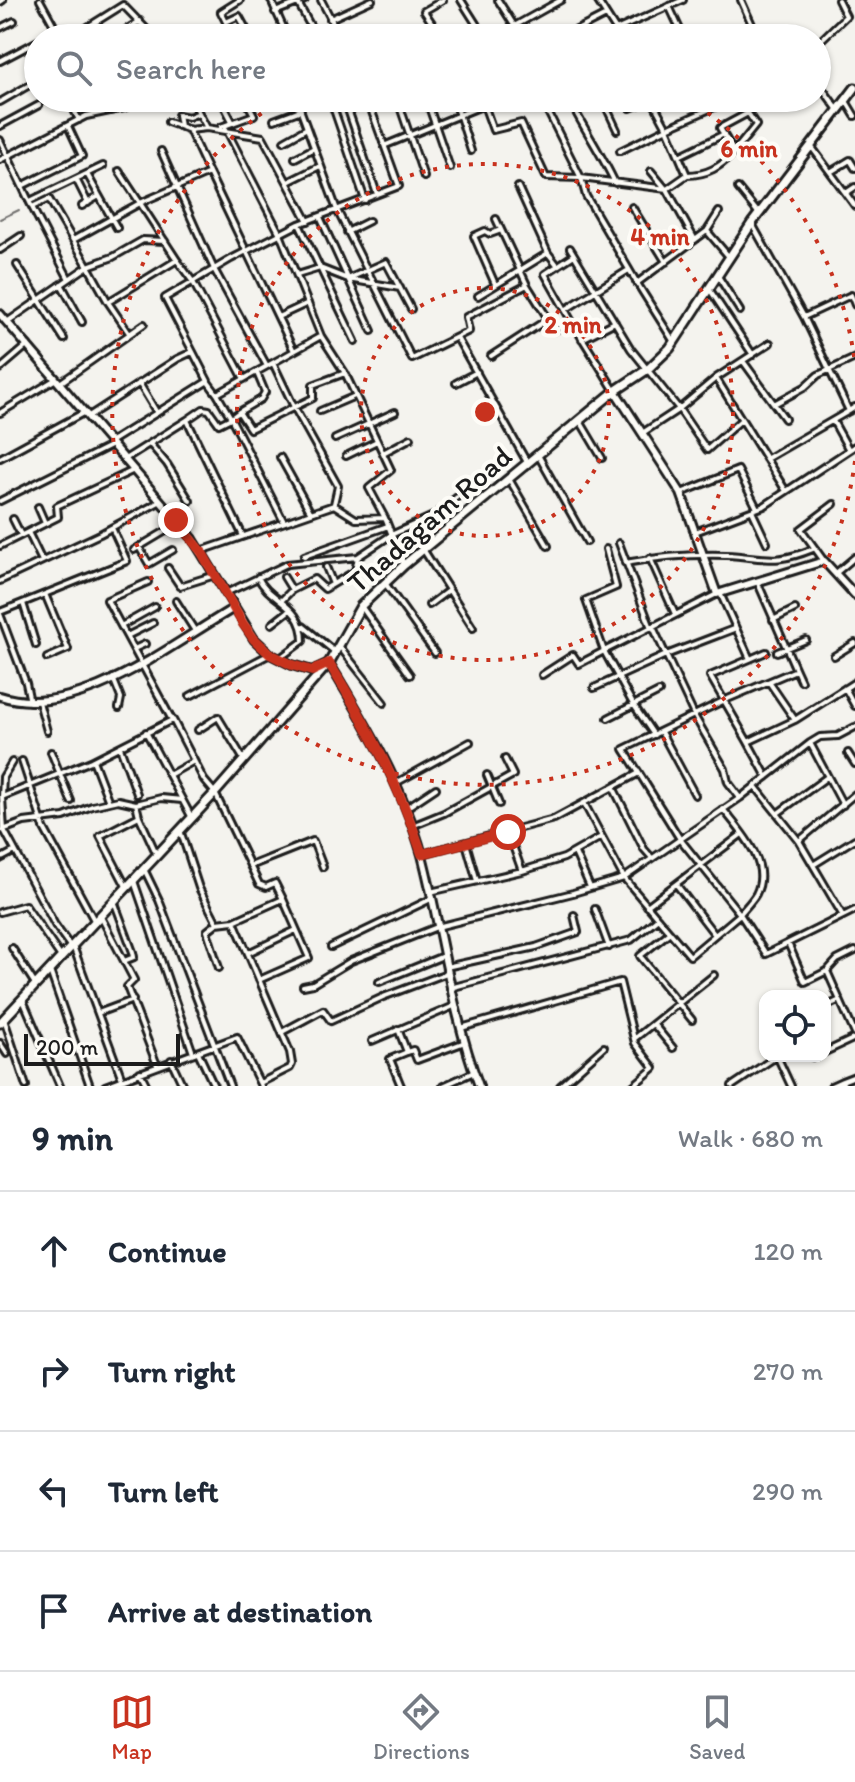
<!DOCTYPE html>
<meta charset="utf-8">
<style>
body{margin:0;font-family:Itim,sans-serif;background:#f2f2f3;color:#1f2937}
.controls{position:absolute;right:24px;bottom:24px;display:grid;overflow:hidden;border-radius:16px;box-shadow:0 2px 6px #0004}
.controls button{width:72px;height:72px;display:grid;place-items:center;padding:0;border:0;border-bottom:2px solid #e0e1e3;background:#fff;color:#1f2937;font:40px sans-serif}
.scale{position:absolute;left:24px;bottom:20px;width:156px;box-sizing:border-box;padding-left:8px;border:4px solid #1c1c1c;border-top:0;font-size:22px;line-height:28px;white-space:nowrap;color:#1c1c1c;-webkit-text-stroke:6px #fdfcf7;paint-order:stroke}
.stop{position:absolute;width:24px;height:24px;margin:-18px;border:6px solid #c8321e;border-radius:50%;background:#fff}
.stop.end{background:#c8321e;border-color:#fff;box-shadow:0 2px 8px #0008}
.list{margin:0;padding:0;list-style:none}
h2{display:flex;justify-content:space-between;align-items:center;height:104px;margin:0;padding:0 32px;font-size:34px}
h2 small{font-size:26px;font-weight:400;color:#747a83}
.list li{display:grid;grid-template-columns:52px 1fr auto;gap:24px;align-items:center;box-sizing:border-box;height:120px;padding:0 32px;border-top:2px solid #e0e1e3}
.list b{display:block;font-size:30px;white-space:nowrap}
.list em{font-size:26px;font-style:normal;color:#747a83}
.icon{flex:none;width:44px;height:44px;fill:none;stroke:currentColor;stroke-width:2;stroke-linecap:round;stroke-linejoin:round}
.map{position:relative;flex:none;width:855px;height:1086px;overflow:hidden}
.search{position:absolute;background:#fff;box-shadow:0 2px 6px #0004;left:24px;right:24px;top:24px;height:88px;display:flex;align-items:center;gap:20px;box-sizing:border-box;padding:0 28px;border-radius:44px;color:#747a83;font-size:30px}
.sheet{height:584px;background:#fff}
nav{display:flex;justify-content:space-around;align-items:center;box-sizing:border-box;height:112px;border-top:2px solid #e0e1e3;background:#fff;font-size:22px;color:#747a83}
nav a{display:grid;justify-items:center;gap:4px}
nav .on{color:#c8321e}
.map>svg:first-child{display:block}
</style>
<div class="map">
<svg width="855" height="1086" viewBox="0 0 855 1086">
<rect width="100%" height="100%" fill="#f4f3ee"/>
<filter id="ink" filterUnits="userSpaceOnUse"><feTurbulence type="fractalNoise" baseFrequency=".0125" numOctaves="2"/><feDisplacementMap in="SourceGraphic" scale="16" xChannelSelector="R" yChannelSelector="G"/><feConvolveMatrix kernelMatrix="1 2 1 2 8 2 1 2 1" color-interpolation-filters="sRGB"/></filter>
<g filter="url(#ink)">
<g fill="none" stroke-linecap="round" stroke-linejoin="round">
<path stroke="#72716f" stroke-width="2" d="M0 219 19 210"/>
<defs>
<path id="minor" d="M40 0 57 31 43 38
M240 0 221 12 226 22 239 16 251 38
M271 0 288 38
M305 0 298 3 317 38
M321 0 341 38
M461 0 485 38
M498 0 522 38
M597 0 616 30
M741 0 758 38
M0 2 3 0
M669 6 684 38
M275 12 298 3 296 0
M330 19 372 0
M0 28 14 21
M75 35 123 5 155 38
M113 38 140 21
M202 38 211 33 214 38
M442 38 424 11 443 0
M493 38 561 0
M561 38 606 15
M620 38 616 30 683 0
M706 38 718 32 720 38
M817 44 846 16 838 0
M0 61 38 41
M817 81 838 110
M68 98 79 120
M191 98 207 128 263 137 308 221
M220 98 233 123
M283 98 286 103 295 98
M296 98 337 210 412 359 469 331 466 317 527 285 555 330 572 322 615 391
M330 98 365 200
M344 98 377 194
M397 98 424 177
M426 98 450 168
M454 98 471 151
M480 98 484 105 500 98
M541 98 581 178 667 189
M585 98 572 105C586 132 602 155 615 183
M602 98 617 130
M846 101 855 116
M0 102 38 80
M630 108 655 98
M274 120 301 110
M168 122 190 130
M0 126 39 105
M180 126 178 115 189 117 199 113
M221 127 254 115 245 98
M207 128 189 130 209 173
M0 140 32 207 49 199 88 266 113 257 143 240 165 241
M284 141 307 128
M386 145 484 105 493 130 521 123 546 177 581 178 586 196 637 283 707 231 730 258
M811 146 855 206
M161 151 214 269 267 366
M620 151 667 128 651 98
M679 156 724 134
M295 158 314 148
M0 160 86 116 124 108 146 98
M119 171 140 203 209 173 294 351
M651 171 665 188
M832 171 850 160 855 168
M87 174 117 228
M687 175C707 175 721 167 734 152L720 128 748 113 756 125 734 152
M76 179 88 203
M288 182 320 166
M22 186 82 156 68 126
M518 187 548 253 558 266
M738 188 759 214
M846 193 855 187
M30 201 103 166
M82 206 99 196
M32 207 69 279
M632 207 666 262
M320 217 372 331
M496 219 527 285
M299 224 355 341
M752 224 804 317 849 411 855 407
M707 231 719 212
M347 232 369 221
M73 240 140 203 177 260
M695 240 667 189 687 175 667 128 735 98
M570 248 631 349 679 409 716 378 786 491
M0 250 21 236
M17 265 64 339
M297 275 320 268 348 279 400 288
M718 276 740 311
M350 278 386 262 411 309
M637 283 674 342
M61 284 82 322
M495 284 474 236 485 231 490 234 501 230
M710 290 753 355
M478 296 548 253
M108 302 129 333
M565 310 627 271
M278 317 308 303
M804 317 851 295 855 305
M7 322 88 266 108 302 177 260 193 282 244 379
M572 322 545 274 574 255
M457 338 528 464
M582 339 615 322
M491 356 548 319
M743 361 785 419
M273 363 294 407 338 486 334 504
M0 369 28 345
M345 373 391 470 369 488 385 518 404 565
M716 378 770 343
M208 382 217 394 321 336 280 234 226 129
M60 383 144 324
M139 383 157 413
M456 383 477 372
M217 394 231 418 239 412 250 429 313 398V385L345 373 321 336
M774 404 805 387 818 375 855 358
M320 411 355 396
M239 412 261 399 265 392 257 373
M0 413 56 379
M89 416 177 359 192 352
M187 420 203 409 209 410 219 424 231 418 284 522
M580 421 602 458
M833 421 849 450
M644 432 679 409 707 450 741 420
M335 439 395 412
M110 442 208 381 165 298 231 259 299 224 399 186 367 98
M150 444 167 464 190 501
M383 453 411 438
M538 455 587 542
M346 456 377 441
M280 457 311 513
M0 458 83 413
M125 459 187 420 243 536
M766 459 849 411
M509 479 548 546
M681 493 738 470 757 508
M0 501 110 446
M38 507 45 523
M752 511 767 543
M13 519 21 535
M28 532 42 561
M695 532 764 506 855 446
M619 543 651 628
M0 546 58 517 57 506 132 471
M139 547 149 564 173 550
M423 549 473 628
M134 550 179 523
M201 551 334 505 356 519 385 518
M304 556 388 526
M650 558 675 614
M824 561 801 529 834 504
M625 563C658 557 694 554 726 555 766 557 774 565 813 549
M326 567 333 584
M168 568 180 586 215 575
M836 573 855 557
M258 577C269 602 303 604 303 641L280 658
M284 577 292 590
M0 581 100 534 159 502
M385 583 435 653
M226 593 287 564 358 557
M720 593 750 659 710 676 748 742 795 720
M45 594 68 649 47 658
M282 600 292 590 314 579 325 589 355 571 358 557 391 535 435 515 457 497
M176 601 195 631
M23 603 36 645
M429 605 449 590
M361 606 410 675
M0 612 127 561 112 528
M0 614 26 683 30 702
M773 620 795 609
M272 624 290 610
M121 626 155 607
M303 626 335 652
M653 627 666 655 734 629
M127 636 153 623
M340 647 384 703
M134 649 145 644
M777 652 806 640
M834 656 855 643
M750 659 766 652
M796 670 801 681
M542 675 573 655 579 664 604 651 586 600 616 587 606 549
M113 678 121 698 119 708
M769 682 795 720 855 682
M594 688 666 655 695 717 725 769 728 782 740 798
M845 688 855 706
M190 696 270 654
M39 702 47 731
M608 718 659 692
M173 720 204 780 215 793 259 884 266 887 275 883 283 899 234 921 290 1052 292 1064 290 1068 260 1083
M198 730 218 717 244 760
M146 732 192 818
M661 732 695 795
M654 735 633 704 604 651 717 594
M748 742 767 777
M810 743 843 805
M120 747 137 794
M51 752 71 801
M848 753 855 764
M93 760 109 802
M22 761 44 828 95 922
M639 773 624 749 723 701 796 670 757 581
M169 775 194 761
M487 775 499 804
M396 783 470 742
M755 786 799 841 855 794
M613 787 644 849 652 858
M2 797 3 777 12 762
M136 804 139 816 157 855
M406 808 436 788
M723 809C740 831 772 863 756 894 752 901 745 908 740 914L766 954 843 916
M778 813 827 777
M412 826 444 813 513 775 505 759
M0 831 24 822 64 817 92 806 118 800 136 804 161 798 182 800
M508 832 522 871
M181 833 199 888 217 923
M799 841 843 916 855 910
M466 843 477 881
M575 853 590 887
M422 854 554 819 639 773 680 839 740 914 690 956 624 878 584 803
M0 859 15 851
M813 865 855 839
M250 866 313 841 323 867
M144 869 159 900 230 1086
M134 881 193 1053
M676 884 715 935
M127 888 100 836 139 816
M430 892 522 871 564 858 601 837
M114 901 133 952 134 957 124 961
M647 906 742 834
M595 909 609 947
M0 912 25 905 61 957
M101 917 134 980 127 987 157 1065
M670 932 640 956 692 1020
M788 943 805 982 827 971
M70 946 55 925 4 830 2 797 91 761 172 720 107 600 148 582
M73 946 122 1079
M331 947 431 899
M12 948 35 984
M855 951 837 960 827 971 855 1034
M248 953 296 930
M446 967 536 947 578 932 574 915
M219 968 207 931 217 923 234 921
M50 971 90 1086
M259 980 309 958 283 899
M379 982 443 956
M303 986 313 984 351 961 437 927 573 893 624 878 740 798 810 743 820 737 838 736 855 727
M450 988 631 940 658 918
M23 1000 60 1086
M825 1007 840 1000
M98 1013 133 1000
M4 1019 26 1086
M654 1025 673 1048
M461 1028 620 982 635 1043 654 1068 633 1086
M398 1029 407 1052 413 1050 417 1060 465 1042
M282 1032 323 1010 331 1021 383 997 447 973
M634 1039 714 975
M372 1041 454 1006
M0 1043 7 1054
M198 1052 214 1086
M825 1052 855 1038
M777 1056 791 1086
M813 1057 816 1056
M171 1060 183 1086
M140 1072 147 1086
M105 1086 237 1037 261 1086
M401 1086 390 1059 407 1052
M443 1086 474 1072
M560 1086 604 1047
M732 1086 777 1056
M831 1086 842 1081
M844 1086 842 1081 855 1076"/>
<path id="tertiary" d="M615 391 681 493 717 594 824 561 855 595
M0 696C77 721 170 645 234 608"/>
<path id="secondary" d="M0 314 193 539 254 639 270 654 292 665 312 671 329 663C366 724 403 786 422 855 442 932 451 1011 479 1086"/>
<path id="primary" d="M0 1023 215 793 329 663 361 606 404 565 615 391 648 369 670 348 752 223 855 88"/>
</defs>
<use href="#minor" stroke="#1c1c1c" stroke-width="10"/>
<use href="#tertiary" stroke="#1c1c1c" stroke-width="12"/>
<use href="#secondary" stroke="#1c1c1c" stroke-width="12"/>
<use href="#primary" stroke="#1c1c1c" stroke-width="13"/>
<use href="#minor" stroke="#fdfcf7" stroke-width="4"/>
<use href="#tertiary" stroke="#fdfcf7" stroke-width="6"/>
<use href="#secondary" stroke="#fdfcf7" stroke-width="6"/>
<use href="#primary" stroke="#fdfcf7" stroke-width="7"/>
</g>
</g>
<g fill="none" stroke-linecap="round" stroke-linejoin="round" filter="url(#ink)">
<path stroke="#c8321e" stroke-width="10" d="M176 520 201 551 243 624 254 639 270 654 292 665 312 671 329 663C369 727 398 783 422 854L508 832"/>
</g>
<g fill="none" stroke="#c8321e" stroke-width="4" stroke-dasharray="4 8">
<circle cx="485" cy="412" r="124"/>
<circle cx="485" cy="412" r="248"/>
<path d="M855 461A373 373 0 1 1 282 99M688 99A373 373 0 0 1 855 363"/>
</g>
<g text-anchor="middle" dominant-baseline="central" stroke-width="8" stroke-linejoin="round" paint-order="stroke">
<g font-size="30" fill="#1c1c1c" stroke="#fdfcf7">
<text transform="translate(429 519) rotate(-41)">Thadagam Road</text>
</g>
</g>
<circle cx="485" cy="412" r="12" fill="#c8321e" stroke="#fdfcf7" stroke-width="4"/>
<g font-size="24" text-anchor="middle" font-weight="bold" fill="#c8321e" stroke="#fdfcf7" stroke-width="8" stroke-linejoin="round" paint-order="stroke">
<text x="749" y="157">6 min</text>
<text x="660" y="245">4 min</text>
<text x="573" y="333">2 min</text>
</g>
</svg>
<div class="controls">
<button><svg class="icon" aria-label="locate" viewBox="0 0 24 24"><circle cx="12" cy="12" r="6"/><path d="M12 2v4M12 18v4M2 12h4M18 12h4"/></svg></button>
</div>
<div class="scale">200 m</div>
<div class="stop" style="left:508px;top:832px"></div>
<div class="stop end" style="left:176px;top:520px"></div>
<div class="search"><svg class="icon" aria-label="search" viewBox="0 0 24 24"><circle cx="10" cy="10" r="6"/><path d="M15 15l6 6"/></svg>Search here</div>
</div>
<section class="sheet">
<h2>9 min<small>Walk · 680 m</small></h2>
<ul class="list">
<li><svg class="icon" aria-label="ahead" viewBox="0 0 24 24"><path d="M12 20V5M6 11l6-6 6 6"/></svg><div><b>Continue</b></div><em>120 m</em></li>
<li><svg class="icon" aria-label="right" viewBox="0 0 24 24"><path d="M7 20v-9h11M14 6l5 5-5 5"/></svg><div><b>Turn right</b></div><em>270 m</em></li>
<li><svg class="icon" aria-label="left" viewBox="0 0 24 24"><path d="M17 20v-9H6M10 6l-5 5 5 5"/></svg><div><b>Turn left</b></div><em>290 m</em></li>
<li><svg class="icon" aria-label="arrive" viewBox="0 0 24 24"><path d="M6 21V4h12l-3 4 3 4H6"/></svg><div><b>Arrive at destination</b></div></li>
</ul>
</section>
<nav>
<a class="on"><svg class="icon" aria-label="map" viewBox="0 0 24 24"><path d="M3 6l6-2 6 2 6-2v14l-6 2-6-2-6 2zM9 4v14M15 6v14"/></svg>Map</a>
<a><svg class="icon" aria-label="directions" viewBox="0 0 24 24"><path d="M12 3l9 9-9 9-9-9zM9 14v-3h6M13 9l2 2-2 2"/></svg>Directions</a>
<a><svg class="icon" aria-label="saved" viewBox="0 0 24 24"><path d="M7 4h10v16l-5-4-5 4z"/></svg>Saved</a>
</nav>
